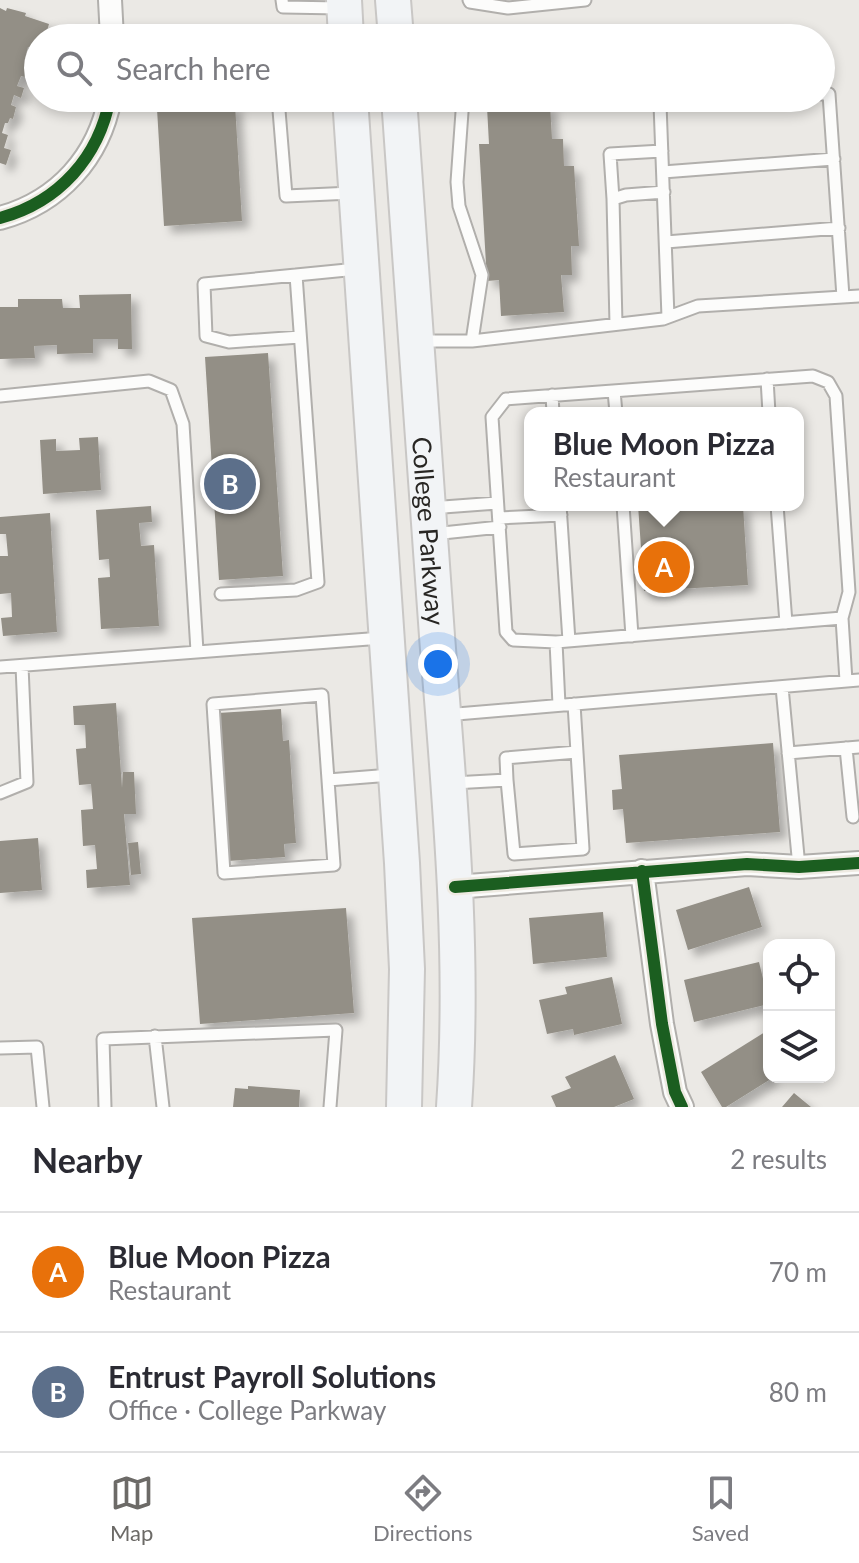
<!DOCTYPE html>
<meta charset="utf-8">
<style>
body{margin:0;font-family:Lato,sans-serif;background:#f2f2f3;color:#2b2b33}
.controls{position:absolute;right:24px;bottom:24px;display:grid;overflow:hidden;border-radius:16px;box-shadow:0 4px 12px #0003}
.controls button{width:72px;height:72px;display:grid;place-items:center;padding:0;border:0;border-bottom:2px solid #e1e1e2;background:#fff;color:#2b2b33;font:40px sans-serif}
.you{position:absolute;left:438px;top:664px;width:28px;height:28px;margin:-20px;border:6px solid #fff;border-radius:50%;background:#1a73e8;box-shadow:0 0 0 12px #1a73e833}
.badge{display:grid;place-items:center;width:52px;height:52px;border-radius:50%;background:#6c6a67;color:#fff;font-size:26px;font-weight:700}
.pin{position:absolute;translate:-50% -50%;border:4px solid #fff;box-shadow:0 2px 8px #0006}
.popup{position:absolute;left:524px;top:407px;width:280px;height:104px;box-sizing:border-box;display:grid;place-content:center;border-radius:16px;background:#fff;filter:drop-shadow(0 2px 6px #0005);font-size:26px;white-space:nowrap;color:#7c7c81}
.popup b{font-size:30px;color:#2b2b33}
.popup::after{content:'';position:absolute;left:50%;top:100%;margin-left:-16px;border:16px solid transparent;border-top-color:#fff}
.list{margin:0;padding:0;list-style:none}
h2{display:flex;justify-content:space-between;align-items:center;height:104px;margin:0;padding:0 32px;font-size:34px}
h2 small{font-size:26px;font-weight:400;color:#7c7c81}
.list li{display:grid;grid-template-columns:52px 1fr auto;gap:24px;align-items:center;box-sizing:border-box;height:120px;padding:0 32px;border-top:2px solid #e1e1e2}
.list b{display:block;font-size:30px;white-space:nowrap}
.list p{margin:0;font-size:26px;white-space:nowrap;color:#7c7c81}
.list em{font-size:26px;font-style:normal;color:#7c7c81}
.icon{flex:none;width:44px;height:44px;fill:none;stroke:currentColor;stroke-width:2;stroke-linecap:round;stroke-linejoin:round}
.map{position:relative;flex:none;width:859px;height:1107px;overflow:hidden}
.search{position:absolute;background:#fff;box-shadow:0 4px 12px #0003;left:24px;right:24px;top:24px;height:88px;display:flex;align-items:center;gap:20px;box-sizing:border-box;padding:0 28px;border-radius:44px;color:#7c7c81;font-size:30px}
.sheet{height:344px;background:#fff}
nav{display:flex;justify-content:space-around;align-items:center;box-sizing:border-box;height:112px;border-top:2px solid #e1e1e2;background:#fff;font-size:22px;color:#7c7c81}
nav a{display:grid;justify-items:center;gap:4px}
nav .on{color:#6c6a67}
.map>svg:first-child{display:block}
</style>
<div class="map">
<svg width="859" height="1107" viewBox="0 0 859 1107">
<defs>
<filter id="shadow"><feDropShadow dx="7" dy="7" stdDeviation="4" flood-color="#0004"/></filter>
</defs>
<rect width="100%" height="100%" fill="#ebe9e5"/>
<path fill="#938f86" filter="url(#shadow)" d="M0 8 6 11 7 8 26 13 25 16 49 24 45 38 38 36 34 49 28 47 25 58 28 59 26 65 29 66 25 77 21 76 17 86 24 88 21 98 14 95 11 105 16 107 13 119 10 118 8 123H5L2 133 8 135 4 148 11 150 6 165 0 163Z
M235 104 242 221 164 226 157 109Z
M550 104 552 139H563L564 166H574L579 246H571L572 275H561L564 312 501 316 499 280 487 281 479 144H489L487 107Z
M131 294 132 349H118V339H93V353L57 354V345L34 346 35 358 0 359V307H18V299H62L63 308H80L79 295Z
M268 353 283 576 219 580 205 357Z
M98 437 101 490 43 494 40 440 56 439V451L80 450 79 438Z
M638 505H743L748 585 644 591Z
M151 506 152 522 139 523 141 546 154 545 159 626 101 629 98 578 110 577 109 559 99 560 96 510Z
M50 513 57 632 3 636 1 618 12 617 11 593 0 594V556H8L6 534H0V517Z
M116 703 122 788 123 772H134L136 814H124L130 885 87 888 86 870 97 869 95 845 83 846 81 810 93 809 91 784 79 785 76 749 86 748 85 725H74L73 706Z
M281 709 283 741 289 740 296 843 284 844 285 857 228 861 218 713Z
M773 743 780 832 626 843 623 809 613 810 612 790 622 789 619 755Z
M38 838 42 890 0 893V841Z
M138 842 141 874 131 875 128 843Z
M749 887 762 927 688 950 676 910Z
M346 908 354 1013 200 1024 192 918Z
M603 912 607 957 533 964 529 918Z
M759 962 769 1004 694 1022 684 980Z
M612 977 622 1024 574 1035 573 1029 547 1034 539 1000 567 994 565 987Z
M765 1032 769 1039V1077H774L726 1107H722L701 1072Z
M615 1055 634 1099 614 1107H556L551 1096 571 1088 565 1077Z
M248 1086 300 1090 299 1107H233L235 1088 248 1089Z
M794 1093 811 1107H782Z"/>
<g fill="none" stroke-linecap="round" stroke-linejoin="round">
<defs>
<path id="lane" d="M282 0 283 7 340 8
M469 0 470 2 508 8 585 0
M821 94H829L843 297
M278 98 286 196 352 193
M463 98 457 182 459 206 482 275 472 341
M650 98 660 104 752 98
M660 104 668 317
M663 172 834 159
M613 199 610 154 662 151
M666 242 839 228
M296 275 204 284 206 336 229 342 300 337
M616 324 613 199 626 195 664 192
M419 341H472L663 319 698 306 859 296
M767 379 769 413
M614 391 616 413
M552 395 553 413
M0 396 149 381 171 390 183 424 197 651
M560 505 569 641
M623 505 632 636
M777 505 786 623
M430 508 497 503
M499 518 561 515
M433 534 500 527
M221 594 296 590 318 582 296 275 357 269
M556 642 842 618
M0 667 382 638
M782 687 799 867
M322 695 334 865 224 873 213 704Z
M559 705 556 642 513 640 506 632 492 417 506 399 813 376 828 382 836 396 849 592 842 618 846 681
M445 715 859 680
M846 748 853 817
M788 753 859 747
M328 780 391 775
M507 780 506 758 577 752
M453 783 507 780 514 854 583 849 574 704
M0 793 27 782 22 666
M155 1036 163 1107
M0 1048 37 1047 43 1107
M105 1107 103 1039 336 1030 330 1107"/>
<path id="street" d="M110 0 112 38
M0 218C59 202 99 157 110 98
M642 871 662 1024 675 1092 682 1107
M455 887 747 864 799 867 859 863"/>
<g id="primary">
<path d="M344 0 346 38"/>
<path d="M393 0 396 38"/>
<path d="M350 98 402 863 407 969 404 1107"/>
<path id="s1" d="M399 98C410 277 423 456 437 636 449 792 465 950 454 1107"/>
</g>
</defs>
<use href="#lane" stroke="#b1afac" stroke-width="15"/>
<use href="#street" stroke="#b1afac" stroke-width="26"/>
<use href="#primary" stroke="#c9c7c5" stroke-width="38"/>
<use href="#lane" stroke="#fcfcfb" stroke-width="11"/>
<use href="#street" stroke="#fcfcfb" stroke-width="22"/>
<use href="#primary" stroke="#f2f4f6" stroke-width="34"/>
<defs>
<path id="cycleway" d="M0 218C59 202 99 157 110 98
M642 871 662 1024 675 1092 682 1107
M455 887 747 864 799 867 859 863"/>
</defs>
<use href="#cycleway" stroke="#eeeae2" stroke-width="17"/>
<use href="#cycleway" stroke="#1b5e20" stroke-width="12"/>
</g>
<g text-anchor="middle" dominant-baseline="central" stroke-width="8" stroke-linejoin="round" paint-order="stroke">
<g font-size="26" fill="#282623" stroke="#eeeae2">
<text stroke="none"><textPath href="#s1" startOffset="434">College Parkway</textPath></text>
</g>
</g>
</svg>
<div class="controls">
<button><svg class="icon" aria-label="locate" viewBox="0 0 24 24"><circle cx="12" cy="12" r="6"/><path d="M12 2v4M12 18v4M2 12h4M18 12h4"/></svg></button>
<button><svg class="icon" aria-label="layers" viewBox="0 0 24 24"><path d="M12 4l9 5-9 5-9-5zM3 14l9 5 9-5"/></svg></button>
</div>
<div class="you"></div>
<div class="pin badge" style="left:664px;top:567px;background:#e8710a">A</div>
<div class="popup"><b>Blue Moon Pizza</b>Restaurant</div>
<div class="pin badge" style="left:230px;top:484px;background:#5c6f8a">B</div>
<div class="search"><svg class="icon" aria-label="search" viewBox="0 0 24 24"><circle cx="10" cy="10" r="6"/><path d="M15 15l6 6"/></svg>Search here</div>
</div>
<section class="sheet">
<h2>Nearby<small>2 results</small></h2>
<ul class="list">
<li><span class="badge" style="background:#e8710a">A</span><div><b>Blue Moon Pizza</b><p>Restaurant</p></div><em>70 m</em></li>
<li><span class="badge" style="background:#5c6f8a">B</span><div><b>Entrust Payroll Solutions</b><p>Office · College Parkway</p></div><em>80 m</em></li>
</ul>
</section>
<nav>
<a class="on"><svg class="icon" aria-label="map" viewBox="0 0 24 24"><path d="M3 6l6-2 6 2 6-2v14l-6 2-6-2-6 2zM9 4v14M15 6v14"/></svg>Map</a>
<a><svg class="icon" aria-label="directions" viewBox="0 0 24 24"><path d="M12 3l9 9-9 9-9-9zM9 14v-3h6M13 9l2 2-2 2"/></svg>Directions</a>
<a><svg class="icon" aria-label="saved" viewBox="0 0 24 24"><path d="M7 4h10v16l-5-4-5 4z"/></svg>Saved</a>
</nav>
